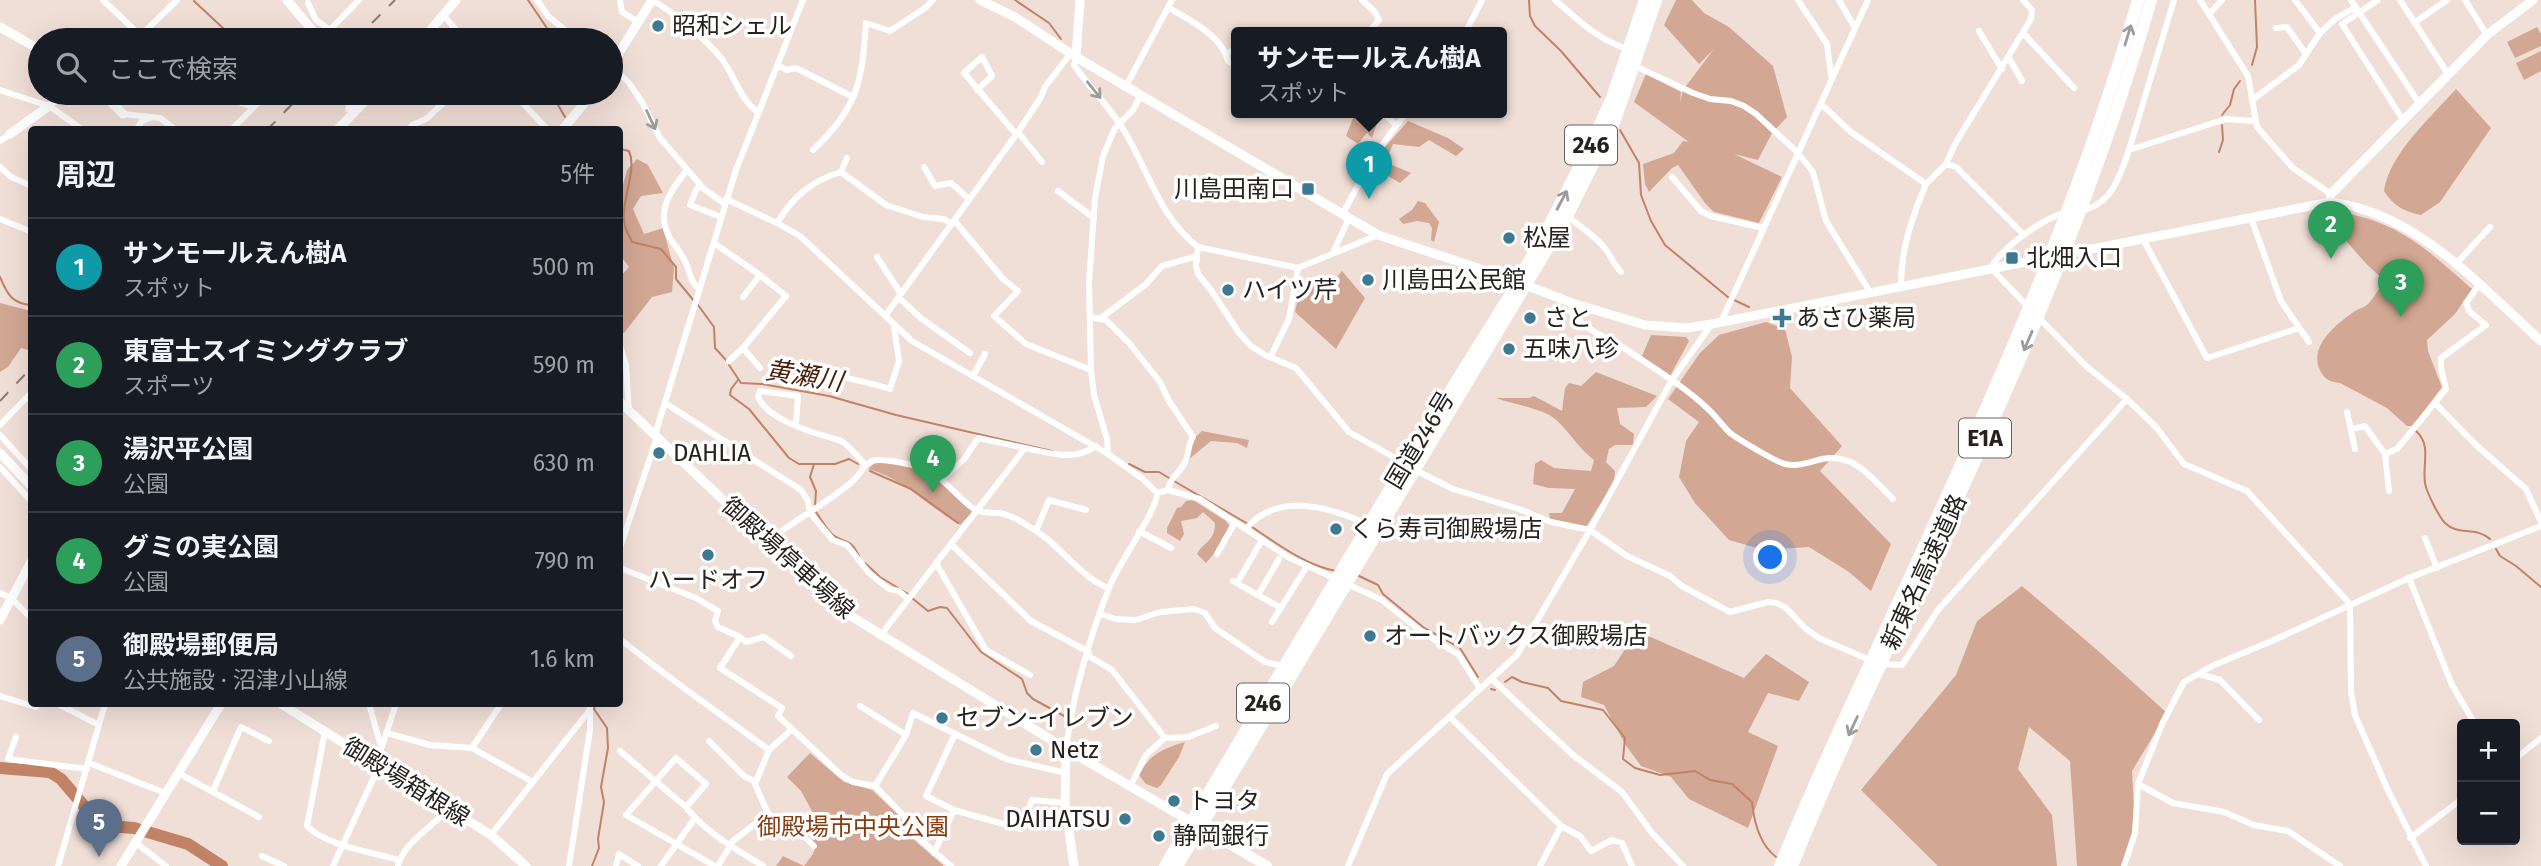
<!DOCTYPE html>
<html lang="ja">
<meta charset="utf-8">
<style>
body{margin:0;font-family:"Fira Sans","Noto Sans JP",sans-serif;background:#20242c;color:#f1f3f6}
.controls{position:absolute;right:21px;bottom:21px;display:grid;overflow:hidden;border-radius:7px;box-shadow:0 7px 28px #0002}
.controls button{width:63px;height:63px;display:grid;place-items:center;padding:0;border:0;border-bottom:2px solid #363941;background:#171b24;color:#f1f3f6;font:35px sans-serif}
.you{position:absolute;left:1771px;top:558px;width:24px;height:24px;margin:-18px;border:5px solid #fff;border-radius:50%;background:#1a73e8;box-shadow:0 0 0 10px #1a73e833}
.badge{display:grid;place-items:center;width:46px;height:46px;border-radius:50%;background:#1a73e8;color:#fff;font-size:23px;font-weight:700}
.pin{position:absolute;translate:-50% -58px;filter:drop-shadow(0 2px 4px #0008)}
.pin::after{content:'';position:absolute;top:37px;width:24px;height:21px;background:inherit;clip-path:polygon(0 0,100% 0,50% 100%)}
.popup{position:absolute;left:1231px;top:27px;width:276px;height:91px;box-sizing:border-box;display:grid;place-content:center;border-radius:7px;background:#171b24;filter:drop-shadow(0 2px 5px #0005);font-size:23px;white-space:nowrap;color:#9ea1a6}
.popup b{font-size:26px;color:#f1f3f6}
.popup::after{content:'';position:absolute;left:50%;top:100%;margin-left:-14px;border:14px solid transparent;border-top-color:#171b24}
.list{margin:0;padding:0;list-style:none}
h2{display:flex;justify-content:space-between;align-items:center;height:91px;margin:0;padding:0 28px;font-size:30px}
h2 small{font-size:23px;font-weight:400;color:#9ea1a6}
.list li{display:grid;grid-template-columns:46px 1fr auto;gap:21px;align-items:center;box-sizing:border-box;height:98px;padding:0 28px;border-top:2px solid #363941}
.list b{display:block;font-size:26px;white-space:nowrap}
.list p{margin:0;font-size:23px;white-space:nowrap;color:#9ea1a6}
.list em{font-size:23px;font-style:normal;color:#9ea1a6}
.icon{flex:none;width:38px;height:38px;fill:none;stroke:currentColor;stroke-width:2;stroke-linecap:round;stroke-linejoin:round}
.map{position:relative;flex:none;width:2541px;height:866px;overflow:hidden}
.search{position:absolute;background:#171b24;box-shadow:0 7px 28px #0002;left:28px;top:28px;width:595px;height:77px;display:flex;align-items:center;gap:18px;box-sizing:border-box;padding:0 24px;border-radius:38px;color:#9ea1a6;font-size:26px}
.panel{position:absolute;background:#171b24;box-shadow:0 7px 28px #0002;left:28px;top:126px;width:595px;height:581px;border-radius:7px}
.map>svg:first-child{display:block}
</style>
<div class="map">
<svg width="2541" height="866" viewBox="0 0 2541 866">
<rect width="100%" height="100%" fill="#f0dfd7"/>
<path fill="#d2a793" d="M1676 0H1692L1704 13 1729 27 1773 66 1787 117 1772 133 1758 160 1734 154 1782 177 1759 223 1714 212 1705 203 1678 165 1672 168 1649 192 1645 184 1643 164 1674 153 1683 141 1689 142 1634 102 1646 74 1681 92 1680 103 1683 90 1714 49 1699 64 1664 25Z
M2537 27 2541 34V46L2515 58 2507 42Z
M2541 51V71L2524 80 2516 63Z
M2456 89 2491 128 2440 202 2421 215C2403 211 2394 206 2384 191 2389 154 2432 116 2456 89Z
M1355 113 1379 117 1372 138 1367 133 1358 144 1346 136Z
M1408 121 1448 138 1464 149 1456 156 1429 140 1419 147 1393 144 1385 162 1411 173 1400 183 1375 168 1378 155Z
M637 159 648 165 663 193 641 196 633 209 644 234 663 228 674 269 672 292 652 297 624 333 620 332V277L629 267 620 255V190L622 189 627 170Z
M1418 201 1425 203 1439 222 1434 242 1431 240 1432 228 1429 223 1417 221 1403 224 1399 219 1412 210Z
M2336 212C2396 219 2429 251 2472 289L2455 314 2427 340 2428 351 2442 387 2413 426H2407L2387 408 2340 383C2329 382 2323 378 2319 368 2310 344 2338 323 2355 311 2360 308 2366 307 2369 303 2375 296 2380 287 2385 280 2362 264 2349 241 2329 222Z
M1342 271 1365 298 1336 349 1295 312 1301 283 1331 284Z
M0 303 31 311 32 351 21 348 8 367 0 372Z
M1766 322 1785 329 1792 357 1790 388 1842 446 1820 471 1891 544 1871 591 1849 572 1809 547 1764 550 1729 540 1695 503 1679 477 1686 441 1699 422 1668 399 1700 353 1719 335Z
M1651 335 1686 337 1689 341 1670 376 1642 356Z
M1596 372 1657 396 1646 407 1617 408 1620 424 1634 434 1633 445H1615L1609 449 1606 462 1615 471 1614 482 1586 527 1550 519 1549 513H1562L1575 489 1549 488 1533 484 1535 464 1541 460 1554 468 1591 471 1594 460C1578 448 1570 432 1555 419 1544 409 1512 404 1496 398H1529L1534 396 1562 411 1565 388 1569 383 1581 386Z
M1202 431 1249 440 1247 448 1237 443 1211 441 1188 460 1193 439Z
M883 462 918 468 929 473 973 511 960 525C930 508 903 478 868 469L875 463Z
M1193 500 1226 521 1230 527 1219 548 1206 563 1197 554C1204 541 1215 542 1215 523L1203 512 1197 518 1181 521 1184 534 1180 541 1167 533V528L1177 508 1181 507 1186 501Z
M2022 586 2096 649 2167 713 2132 771 2135 826 2122 866H2077L2070 761 2029 727 2018 769 2052 815 2057 866H1938L1861 790 1956 675 1977 621Z
M1637 631 1744 678 1766 654 1809 682 1799 701 1768 693 1748 732 1778 746 1748 828 1689 799 1671 777 1641 766 1625 744 1604 705 1581 697 1583 682 1614 666Z
M1185 742 1179 757 1161 785 1157 788 1146 784 1139 775C1150 754 1162 749 1185 742Z
M810 753 844 782 872 790 900 816 913 839 944 866H776L783 856 804 866 813 854 816 845 798 826 812 811 801 791 787 777Z"/>
<g fill="none" stroke-linecap="round" stroke-linejoin="round">
<path stroke="#c18265" stroke-width="2" d="M528 0 555 40
M1015 0 1049 23 1061 39
M1529 0 1530 16 1535 26 1561 51 1600 97
M194 1 225 30
M2252 65 2257 47 2255 0
M560 93 557 103 565 117
M2222 115 2230 105 2234 89 2240 81
M578 127 582 130
M1620 130 1639 163 1641 195 1651 221 1665 245 1729 298
M620 149 629 151C638 171 619 203 625 226 626 231 630 237 632 242L661 249 676 267V279L694 301
M2219 152 2223 140 2222 125
M0 277C7 294 12 304 32 305
M1734 300 1749 307
M698 305 714 327 715 348 726 360
M729 365 741 383 762 384 829 396 896 415 1052 451
M738 380 731 389 730 395 749 409 789 458 799 464H835L849 459 858 464
M2416 431C2432 446 2422 463 2425 483 2426 491 2439 517 2445 523 2458 536 2475 526 2490 539
M814 464 810 477 816 491 815 506
M1129 464 1145 472H1159L1169 478
M870 471 911 489 958 523
M1174 481 1248 524
M816 512C820 518 827 530 833 535 846 545 849 536 859 556
M1252 527C1279 545 1305 565 1336 571
M2496 549 2500 556 2516 566 2541 587
M865 563 880 577 908 594
M1359 576 1378 585 1383 594 1423 627 1460 648 1478 677
M912 598 928 611 940 607 947 608 981 652 1022 679 1027 693 1033 699 1064 716
M1505 682 1512 677 1522 682 1548 688 1561 701 1603 710 1625 738 1623 759 1635 768 1660 775 1695 771 1710 780 1732 784 1752 802C1754 822 1759 844 1776 857
M1491 689 1495 690
M592 866 599 848 598 839 604 802 601 787 608 748 607 728 594 709 595 704"/>
<path stroke="#c18265" stroke-width="12" d="M0 768 50 772 61 779 96 820 108 826 134 828 188 844 222 866"/>
<path stroke="#fff" stroke-width="6" d="M103 0 145 40
M537 0 548 16 577 40
M620 0 622 12 638 22
M652 0C673 12 706 39 721 58 735 75 739 99 758 112
M1362 0 1375 12 1379 20 1368 33
M1555 0C1578 20 1598 40 1628 49
M1798 0 1827 44 1831 76
M1839 0 1855 28
M2200 0 2248 76 2257 127 2293 168 2331 194
M2295 0 2320 33
M2351 0 2419 103
M2378 0 2342 24 2403 120
M2400 0 2448 74
M2465 0 2487 35
M308 3 316 20 330 30
M1169 8C1190 20 1223 37 1228 61L1236 66
M2210 13 2222 0
M443 15 465 40
M2414 23 2447 0
M2276 28 2287 27 2306 54
M1979 31 2002 69
M1465 33 1482 0
M2023 33 2074 88
M136 40 177 0
M320 40 359 0
M1227 54 1236 48
M1076 57 1074 65C1089 87 1109 106 1123 129 1148 169 1159 217 1198 247L1298 268 1378 235
M2009 58 2022 81
M611 65 629 83 642 102 660 138 704 189 725 204
M777 65 787 70 796 68 853 97
M1635 66 1693 93 1710 99 1731 101 1744 106 1756 114 1798 153 1813 172 1826 221 1870 292
M1126 86 1172 0
M0 90 49 106 83 130
M977 90 992 76 982 57 964 73 1016 134
M210 93 253 107
M513 93 548 130
M1141 95 1133 110 1115 128 1103 156 1095 198 1089 283 1091 370 1094 395 1107 439 1108 454 1143 479 1157 493
M2252 100 2299 65 2320 33 2335 19 2356 7
M1821 104 1851 132 1926 184 1946 164 1956 167 2024 235
M49 106 68 93
M1383 113 1395 124
M123 114 160 118 176 130
M136 130 142 121 150 118
M231 130 268 93
M409 130 412 125 426 119 454 93
M1018 132 1042 162
M0 141 10 134
M813 150C858 108 862 82 866 23L890 31 925 8 933 0
M2129 150 2174 0
M1946 164 1955 144 2031 19 2032 10 2023 0
M0 167 11 177 32 186
M924 167 935 186 951 183 969 199
M687 170C670 191 655 212 670 238 675 246 681 253 685 261 690 271 690 283 700 289
M841 172 847 158
M1672 177 1701 211 1711 216 1763 228
M700 184 696 190 690 205 721 217
M1058 191 1094 218
M726 199 777 223 800 236 912 341 1108 454
M2079 211C2112 205 2119 178 2129 150L2226 119 2255 121
M1342 215 1375 154 1406 113
M1567 216C1578 225 1592 234 1602 245 1610 253 1613 264 1621 272
M2251 218 2281 301 2309 342
M0 219 32 232
M954 220 1003 279 1018 291 994 316 1026 344 1091 370
M777 223C793 197 811 181 841 172L886 205 923 217 944 219 951 224
M2143 239 2207 358 2299 328
M714 243 760 275
M1198 247 1196 266 1198 274 1211 290 1239 333 1251 346 1265 355 1296 368 1349 432 1406 464
M1333 253 1349 218
M877 257 901 294
M2455 265 2490 227
M1901 285C1901 249 1912 217 1926 184
M899 298 922 319 970 353
M1572 303 1571 312C1586 332 1614 340 1633 354 1658 371 1685 387 1707 408 1715 415 1721 424 1729 432 1736 438 1776 462 1785 464 1798 467 1810 462 1822 459 1855 452 1873 480 1893 499
M2030 309 1991 268C2000 249 2045 217 2065 213
M885 316 1018 132 1041 97 1045 87 1071 53
M1090 317 1106 320 1129 343 1160 382 1169 401 1193 437C1188 445 1189 452 1186 460 1181 473 1170 476 1168 490
M2038 317 2086 366 2127 399 2156 427 2184 464 2247 491 2350 604 2351 692 2355 715 2386 786 2426 866
M1101 318 1146 284 1162 266 1197 256
M1721 322 1868 0
M620 346 626 365 629 411
M743 348 760 368
M1271 356 1289 319 1298 268
M729 361 743 348 786 296 760 275 743 297
M817 370C842 378 866 381 890 389L899 361 894 327
M973 376 985 354
M665 403 801 490 808 501 810 513 833 540 847 545 869 573 889 589 899 591 907 598
M2435 403 2476 445 2526 489 2541 522
M2347 412 2355 449
M796 424 798 396 760 391 758 397C767 418 805 430 825 436 830 438 837 439 841 441 850 446 858 458 866 465
M0 425 32 392
M2352 429 2365 426 2385 454 2389 491
M0 435 32 470
M655 435 736 170 803 0
M2385 454 2397 449 2446 389 2441 368V358L2486 325 2469 311 2466 303 2479 285
M0 467 32 502
M1415 470 1453 489 1519 509 1551 522 1590 530 1627 556 1670 576 1682 586 1730 612 1768 602 1777 603 1786 608 1806 629 1819 638 1879 664 1902 665 1938 610 2127 399
M942 480 965 458 978 438 1025 448
M1157 493 1168 490 1200 499 1288 557 1382 600 1419 630 1459 655 1480 689
M1246 529C1276 491 1331 507 1369 525
M1036 531 1049 500 1086 510
M1139 531 1171 548
M2425 538 2437 568
M767 542C795 519 827 504 854 480 860 474 864 464 872 461 882 457 920 466 929 471 947 481 958 498 974 509 981 514 992 512 1000 513 1015 516 1030 527 1042 535 1061 549 1089 583 1109 588
M951 544 1031 621 1089 652
M620 548 657 437
M1217 554 1235 522
M936 563 986 650 1030 675
M620 568 696 598 718 611 715 621 718 627 740 637
M2409 578 2452 685 2475 724
M1233 581 1281 608
M1237 583 1262 540
M0 593 11 598 32 619
M1258 595 1279 559
M1100 614 1116 619 1136 620 1160 612 1194 609 1205 613 1215 628 1265 662 1283 666
M1272 622 1307 566
M880 636 1025 448C1050 453 1073 462 1096 446
M620 639C668 678 719 713 769 750
M1087 655 1112 670 1165 738
M791 656 764 637 746 642 740 637 720 668 782 708 778 716 792 729
M2199 674 2220 680 2259 720
M1492 679 1573 755 1622 792 1652 833 1683 866
M0 696 36 707 38 704
M58 704 97 724
M369 704 381 747
M860 706 906 735
M1450 717 1561 826 1540 866
M325 731 307 826C326 846 372 852 399 860
M387 733 430 745 472 748 533 782
M955 734 926 796 954 810 1021 829 1032 800 1065 803
M16 737 8 759 87 769
M709 741 744 776 756 782
M472 748 501 704
M1066 749C1073 694 1089 639 1109 588 1118 563 1157 512 1157 493
M620 751 686 807C706 833 736 849 763 866
M2515 759 2541 738
M89 763 165 793
M178 773 259 817
M2138 784 2173 803 2224 812 2254 825 2288 831 2340 866
M875 786 906 735 913 713 1006 759 1066 773
M1130 787 1146 755 1165 738 1188 737 1216 726
M213 791 241 727 269 741
M686 807 706 784 676 758 626 815 715 866
M1561 826 1580 836 1591 851 1612 840 1622 843 1632 866
M491 835 589 711
M2410 838 2462 799
M135 842 166 866
M814 846 797 829 768 814 755 784 769 750 792 729 841 775 853 782 875 786 902 814 915 835 951 866
M934 853 954 810
M262 856 284 866
M58 866 105 704
M333 866 379 766 381 749 396 704
M398 866C404 841 433 828 448 808
M569 866 590 730V704
M616 866 619 854 638 866
M661 866 695 818
M718 866 733 841 768 814
M1348 866 1387 774 1517 655 1590 530 1672 380 1711 325
M2124 866 2135 833 2138 784 2162 724 2184 682 2214 665 2272 641 2409 578 2541 526"/>
<path stroke="#fff" stroke-width="9" d="M287 0 318 37
M980 0 1015 17 1076 57 1378 235 1505 277 1572 303 1645 325 1687 328 1712 324 2330 202C2417 213 2479 285 2541 341
M0 27 40 50
M422 40 456 0
M1076 57 1080 0
M611 66 652 0
M102 93 123 114
M350 109V103L358 93
M337 130 373 93
M562 130 593 93
M10 134 49 106
M2330 202 2331 194 2337 188 2487 35 2533 0
M620 402 803 576 846 613 1066 749 1190 821
M0 453 32 487
M0 620 32 560
M281 704 491 835 526 866
M1066 749 1065 803 1074 866
M121 866 221 704"/>
<path stroke="#fff" stroke-width="10" d="M1197 825 1267 866"/>
<path stroke="#fff" stroke-width="12" d="M1165 866 1405 464 1509 297 1550 224 1589 148 1612 98 1645 0
M1177 866 1567 216 1615 120 1656 0
M1780 866C1816 777 1857 692 1897 605 1988 408 2078 209 2138 0
M1792 866C1840 747 1897 631 1951 513 2028 347 2100 177 2151 0"/>
<path stroke="#897e79" stroke-width="2" stroke-dasharray="12 12" stroke-linecap="butt" d="M355 40 395 0
M267 130 303 93
M0 401 32 367"/>
</g>
<defs><path id="oneway-shaft" d="M-6 0H5M1.5-3L5.5 0L1.5 3" fill="none" stroke-width="1.6" stroke-linecap="round" stroke-linejoin="round" transform="scale(1.75)"/></defs>
<g stroke="#9e9c9a">
<use href="#oneway-shaft" transform="translate(2128 35) rotate(-73)"/>
<use href="#oneway-shaft" transform="translate(1094 90) rotate(51)"/>
<use href="#oneway-shaft" transform="translate(651 120) rotate(65)"/>
<use href="#oneway-shaft" transform="translate(1562 200) rotate(-62)"/>
<use href="#oneway-shaft" transform="translate(2028 341) rotate(113)"/>
<use href="#oneway-shaft" transform="translate(1853 726) rotate(115)"/>
</g>
<g fill="#3d7991" stroke="#fff" stroke-width="2.5">
<circle cx="658" cy="26" r="7"/>
<rect x="1301" y="182" width="14" height="14" rx="3.5"/>
<circle cx="1509" cy="238" r="7"/>
<rect x="2005" y="251" width="14" height="14" rx="3.5"/>
<circle cx="1368" cy="280" r="7"/>
<circle cx="1228" cy="290" r="7"/>
<circle cx="1530" cy="318" r="7"/>
<path d="M1778.5 307.5h7v7h7v7h-7v7h-7v-7h-7v-7h7z"/>
<circle cx="1509" cy="349" r="7"/>
<circle cx="659" cy="453" r="7"/>
<circle cx="1336" cy="529" r="7"/>
<circle cx="708" cy="555" r="7"/>
<circle cx="1370" cy="636" r="7"/>
<circle cx="942" cy="718" r="7"/>
<circle cx="1036" cy="750" r="7"/>
<circle cx="1174" cy="801" r="7"/>
<circle cx="1125" cy="819" r="7"/>
<circle cx="1159" cy="836" r="7"/>
</g>
<g text-anchor="middle" dominant-baseline="central" stroke-width="7" stroke-linejoin="round" paint-order="stroke">
<g fill="#fff" stroke="#686462" stroke-width="2">
<rect x="1565" y="125.5" width="52" height="39" rx="5"/>
<rect x="1959" y="418.5" width="52" height="39" rx="5"/>
<rect x="1237" y="683.5" width="52" height="39" rx="5"/>
</g>
<g font-size="23" font-weight="bold" fill="#28221f">
<text x="1591" y="145">246</text>
<text x="1985" y="438">E1A</text>
<text x="1263" y="703">246</text>
</g>
<g font-size="24" fill="#28221f" stroke="#fff" text-anchor="start">
<text x="672" y="26">昭和シェル</text>
<text x="1294" y="189" text-anchor="end">川島田南口</text>
<text x="1523" y="238">松屋</text>
<text x="2026" y="258">北畑入口</text>
<text x="1382" y="280">川島田公民館</text>
<text x="1242" y="290">ハイツ芹</text>
<text x="1544" y="318">さと</text>
<text x="1796" y="318">あさひ薬局</text>
<text x="1523" y="349">五味八珍</text>
<text x="673" y="453">DAHLIA</text>
<text x="1350" y="529">くら寿司御殿場店</text>
<text x="708" y="580" text-anchor="middle">ハードオフ</text>
<text x="1384" y="636">オートバックス御殿場店</text>
<text x="956" y="718">セブン-イレブン</text>
<text x="1050" y="750">Netz</text>
<text x="1188" y="801">トヨタ</text>
<text x="1111" y="819" text-anchor="end">DAIHATSU</text>
<text x="1173" y="836">静岡銀行</text>
</g>
<g font-size="24" fill="#28221f" stroke="#fff">
<text transform="translate(1420 440) rotate(-59)">国道246号</text>
<text transform="translate(788 558) rotate(42)">御殿場停車場線</text>
<text transform="translate(1924 572) rotate(-65)">新東名高速道路</text>
<text transform="translate(406 782) rotate(32)">御殿場箱根線</text>
</g>
<g font-size="24" fill="#893c0f" stroke="#fff">
<text x="853" y="827">御殿場市中央公園</text>
</g>
<g font-size="26" font-style="italic" fill="#481f09" stroke="#fff">
<text transform="translate(804 376) rotate(9)">黄瀬川</text>
</g>
</g>
</svg>
<div class="controls">
<button>+</button>
<button>−</button>
</div>
<div class="you"></div>
<div class="pin badge" style="left:1369px;top:199px;background:#0f9aa8">1</div>
<div class="popup"><b>サンモールえん樹A</b>スポット</div>
<div class="pin badge" style="left:2331px;top:259px;background:#2e9e5b">2</div>
<div class="pin badge" style="left:2401px;top:317px;background:#2e9e5b">3</div>
<div class="pin badge" style="left:933px;top:493px;background:#2e9e5b">4</div>
<div class="pin badge" style="left:99px;top:857px;background:#5c6f8a">5</div>
<div class="search"><svg class="icon" aria-label="search" viewBox="0 0 24 24"><circle cx="10" cy="10" r="6"/><path d="M15 15l6 6"/></svg>ここで検索</div>
<section class="panel">
<h2>周辺<small>5件</small></h2>
<ul class="list">
<li><span class="badge" style="background:#0f9aa8">1</span><div><b>サンモールえん樹A</b><p>スポット</p></div><em>500 m</em></li>
<li><span class="badge" style="background:#2e9e5b">2</span><div><b>東富士スイミングクラブ</b><p>スポーツ</p></div><em>590 m</em></li>
<li><span class="badge" style="background:#2e9e5b">3</span><div><b>湯沢平公園</b><p>公園</p></div><em>630 m</em></li>
<li><span class="badge" style="background:#2e9e5b">4</span><div><b>グミの実公園</b><p>公園</p></div><em>790 m</em></li>
<li><span class="badge" style="background:#5c6f8a">5</span><div><b>御殿場郵便局</b><p>公共施設 · 沼津小山線</p></div><em>1.6 km</em></li>
</ul>
</section>
</div>
